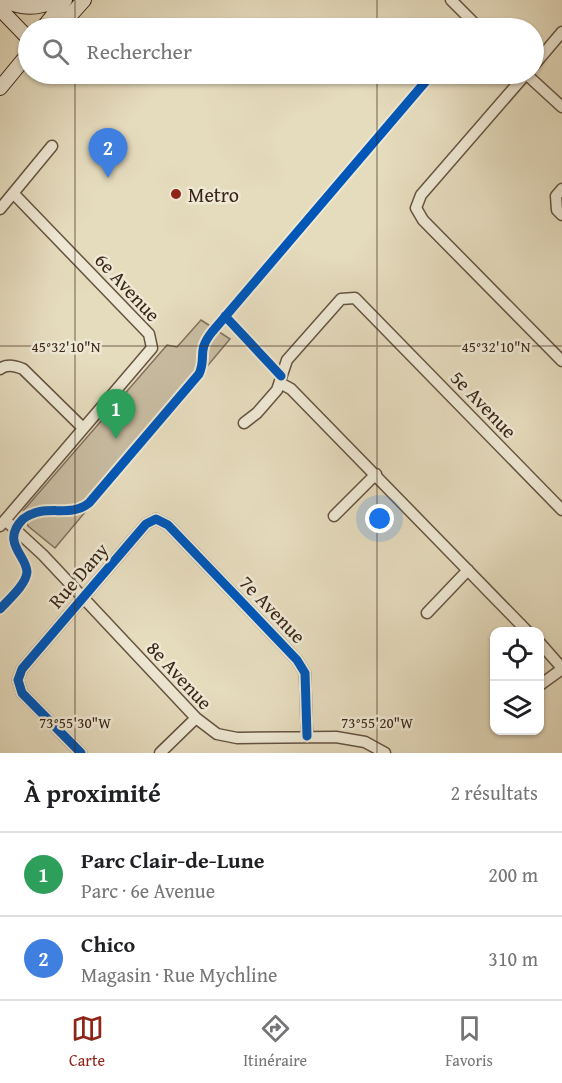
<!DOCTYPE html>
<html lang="fr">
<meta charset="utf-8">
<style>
body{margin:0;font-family:"Gentium Book Plus",serif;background:#f6f6f6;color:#202124}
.controls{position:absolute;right:18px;bottom:18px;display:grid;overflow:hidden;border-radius:12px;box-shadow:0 2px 4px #0004}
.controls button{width:54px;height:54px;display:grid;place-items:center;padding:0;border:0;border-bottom:2px solid #e0e0e0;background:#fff;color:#202124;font:30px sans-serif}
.you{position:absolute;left:380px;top:519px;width:21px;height:21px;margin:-15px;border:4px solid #fff;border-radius:50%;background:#1a73e8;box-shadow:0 0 0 9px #1a73e833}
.badge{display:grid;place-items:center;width:39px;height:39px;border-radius:50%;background:#8f2418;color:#fff;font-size:20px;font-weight:700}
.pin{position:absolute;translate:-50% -50px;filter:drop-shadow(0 2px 3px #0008)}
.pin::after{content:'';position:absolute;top:32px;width:21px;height:18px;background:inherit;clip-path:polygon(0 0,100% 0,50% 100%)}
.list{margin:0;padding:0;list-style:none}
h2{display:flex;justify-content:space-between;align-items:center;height:78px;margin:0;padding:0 24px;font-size:26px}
h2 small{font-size:20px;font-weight:400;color:#757577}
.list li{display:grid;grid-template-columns:39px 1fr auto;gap:18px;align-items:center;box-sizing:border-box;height:84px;padding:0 24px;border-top:2px solid #e0e0e0}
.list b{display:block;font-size:22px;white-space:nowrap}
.list p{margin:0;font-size:20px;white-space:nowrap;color:#757577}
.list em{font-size:20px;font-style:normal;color:#757577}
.icon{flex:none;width:33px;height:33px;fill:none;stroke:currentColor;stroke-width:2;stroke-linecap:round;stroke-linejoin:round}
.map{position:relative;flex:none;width:562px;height:753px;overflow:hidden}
.search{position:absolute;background:#fff;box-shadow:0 2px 4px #0004;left:18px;right:18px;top:18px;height:66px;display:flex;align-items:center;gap:15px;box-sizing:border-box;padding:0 21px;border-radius:33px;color:#757577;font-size:22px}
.sheet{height:246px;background:#fff}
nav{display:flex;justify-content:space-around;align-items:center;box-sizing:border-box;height:84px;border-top:2px solid #e0e0e0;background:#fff;font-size:16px;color:#757577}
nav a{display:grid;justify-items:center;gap:3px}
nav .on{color:#8f2418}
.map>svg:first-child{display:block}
</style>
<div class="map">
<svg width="562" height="753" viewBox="0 0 562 753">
<rect width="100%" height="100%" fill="#e5dbbd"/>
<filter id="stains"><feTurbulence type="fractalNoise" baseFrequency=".00333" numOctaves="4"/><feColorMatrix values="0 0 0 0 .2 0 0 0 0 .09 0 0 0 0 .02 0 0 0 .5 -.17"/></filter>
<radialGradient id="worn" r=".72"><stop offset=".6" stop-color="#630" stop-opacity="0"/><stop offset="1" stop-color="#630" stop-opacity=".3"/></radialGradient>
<path fill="#c8bca1" stroke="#81715c" stroke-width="1.5" d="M201 320 230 339 55 548 28 526 23 511 167 345 177 347Z"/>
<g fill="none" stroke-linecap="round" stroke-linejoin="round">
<defs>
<path id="street" d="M451 0 479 28
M534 65 562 32
M526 74 421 195 416 208 423 220 562 361
M526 74 562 107
M562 189 556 196 557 210 562 215
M0 209 52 146
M0 369C7 363 16 366 23 369L83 428
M280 383 291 389 528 632
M244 423 257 413 277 390 287 360 341 299 355 298 562 510
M334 516 376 474
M5 520 43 555 196 718 217 734 237 738 336 737 365 742 385 753
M0 526 152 348 149 334 14 194
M427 613 468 570
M540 643 562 668
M540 685 562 669
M81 753 22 693 18 680 22 669 146 524 156 519 168 525 297 660 305 673 307 736
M160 753 196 718"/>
<path id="secondary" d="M3 0C22 9 37 9 57 0
M0 9 28 38
M43 28 65 0
M59 28 84 0
M0 88 28 54"/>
</defs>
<use href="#street" stroke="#655341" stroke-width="13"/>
<use href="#secondary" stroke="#3a2618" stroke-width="16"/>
<use href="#street" stroke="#eee8d4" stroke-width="10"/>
<use href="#secondary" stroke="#eee8d4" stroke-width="14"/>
<defs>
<path id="cycleway" d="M225 316 281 376
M0 609C8 600 26 585 27 572 27 556 0 542 23 519 45 502 69 519 89 503L199 374C207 357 196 352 212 332L432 74
M81 753 22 693 18 680 22 669 146 524 156 519 168 525 297 660 305 673 307 736"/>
</defs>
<use href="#cycleway" stroke="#eee8d4" stroke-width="13"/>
<use href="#cycleway" stroke="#0057b8" stroke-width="9"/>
</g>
<path fill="none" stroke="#3a2618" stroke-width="1.5" stroke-opacity="0.45" d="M75 0V28M377 0V28M75 74V753M377 74V753M0 346H562"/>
<circle fill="#8f2418" stroke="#eee8d4" stroke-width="2" cx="176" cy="194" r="6"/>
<g text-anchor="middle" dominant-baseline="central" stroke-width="5" stroke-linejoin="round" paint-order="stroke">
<g font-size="20" fill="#3a2618" stroke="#eee8d4" text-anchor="start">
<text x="188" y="194">Metro</text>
</g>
<g font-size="20" fill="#3a2618" stroke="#eee8d4">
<text transform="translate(128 287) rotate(47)">6e Avenue</text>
<text transform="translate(484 404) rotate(46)">5e Avenue</text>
<text transform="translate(78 575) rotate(-49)">Rue Dany</text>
<text transform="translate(273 609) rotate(46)">7e Avenue</text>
<text transform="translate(180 675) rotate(47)">8e Avenue</text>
</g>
</g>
<g font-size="15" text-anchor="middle" fill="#3a2618" stroke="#eee8d4" stroke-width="5" stroke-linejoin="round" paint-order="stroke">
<text x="66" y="352">45°32'10"N</text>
<text x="496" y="352">45°32'10"N</text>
<text x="75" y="728">73°55'30"W</text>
<text x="377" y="728">73°55'20"W</text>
</g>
<rect width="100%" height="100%" filter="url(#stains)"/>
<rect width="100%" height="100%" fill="url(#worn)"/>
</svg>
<div class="controls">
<button><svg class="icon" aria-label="locate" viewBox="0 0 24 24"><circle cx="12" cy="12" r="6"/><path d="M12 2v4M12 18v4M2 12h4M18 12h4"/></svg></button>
<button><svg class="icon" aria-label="layers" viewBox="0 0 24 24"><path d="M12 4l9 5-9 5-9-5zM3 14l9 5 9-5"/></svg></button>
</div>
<div class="you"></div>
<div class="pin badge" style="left:116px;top:439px;background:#2e9e5b">1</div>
<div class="pin badge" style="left:108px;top:178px;background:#3f7fe0">2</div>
<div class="search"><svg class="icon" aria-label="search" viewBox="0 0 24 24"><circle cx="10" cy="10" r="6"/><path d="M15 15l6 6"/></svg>Rechercher</div>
</div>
<section class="sheet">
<h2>À proximité<small>2 résultats</small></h2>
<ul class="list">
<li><span class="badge" style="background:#2e9e5b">1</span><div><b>Parc Clair-de-Lune</b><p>Parc · 6e Avenue</p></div><em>200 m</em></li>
<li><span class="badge" style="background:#3f7fe0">2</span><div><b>Chico</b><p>Magasin · Rue Mychline</p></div><em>310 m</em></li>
</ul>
</section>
<nav>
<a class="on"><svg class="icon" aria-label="map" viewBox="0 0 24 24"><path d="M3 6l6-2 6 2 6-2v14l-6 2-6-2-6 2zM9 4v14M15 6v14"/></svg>Carte</a>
<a><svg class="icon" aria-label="directions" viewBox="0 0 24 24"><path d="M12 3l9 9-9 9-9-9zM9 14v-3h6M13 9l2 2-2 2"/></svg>Itinéraire</a>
<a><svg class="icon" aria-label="saved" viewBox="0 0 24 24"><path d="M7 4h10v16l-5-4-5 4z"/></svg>Favoris</a>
</nav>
